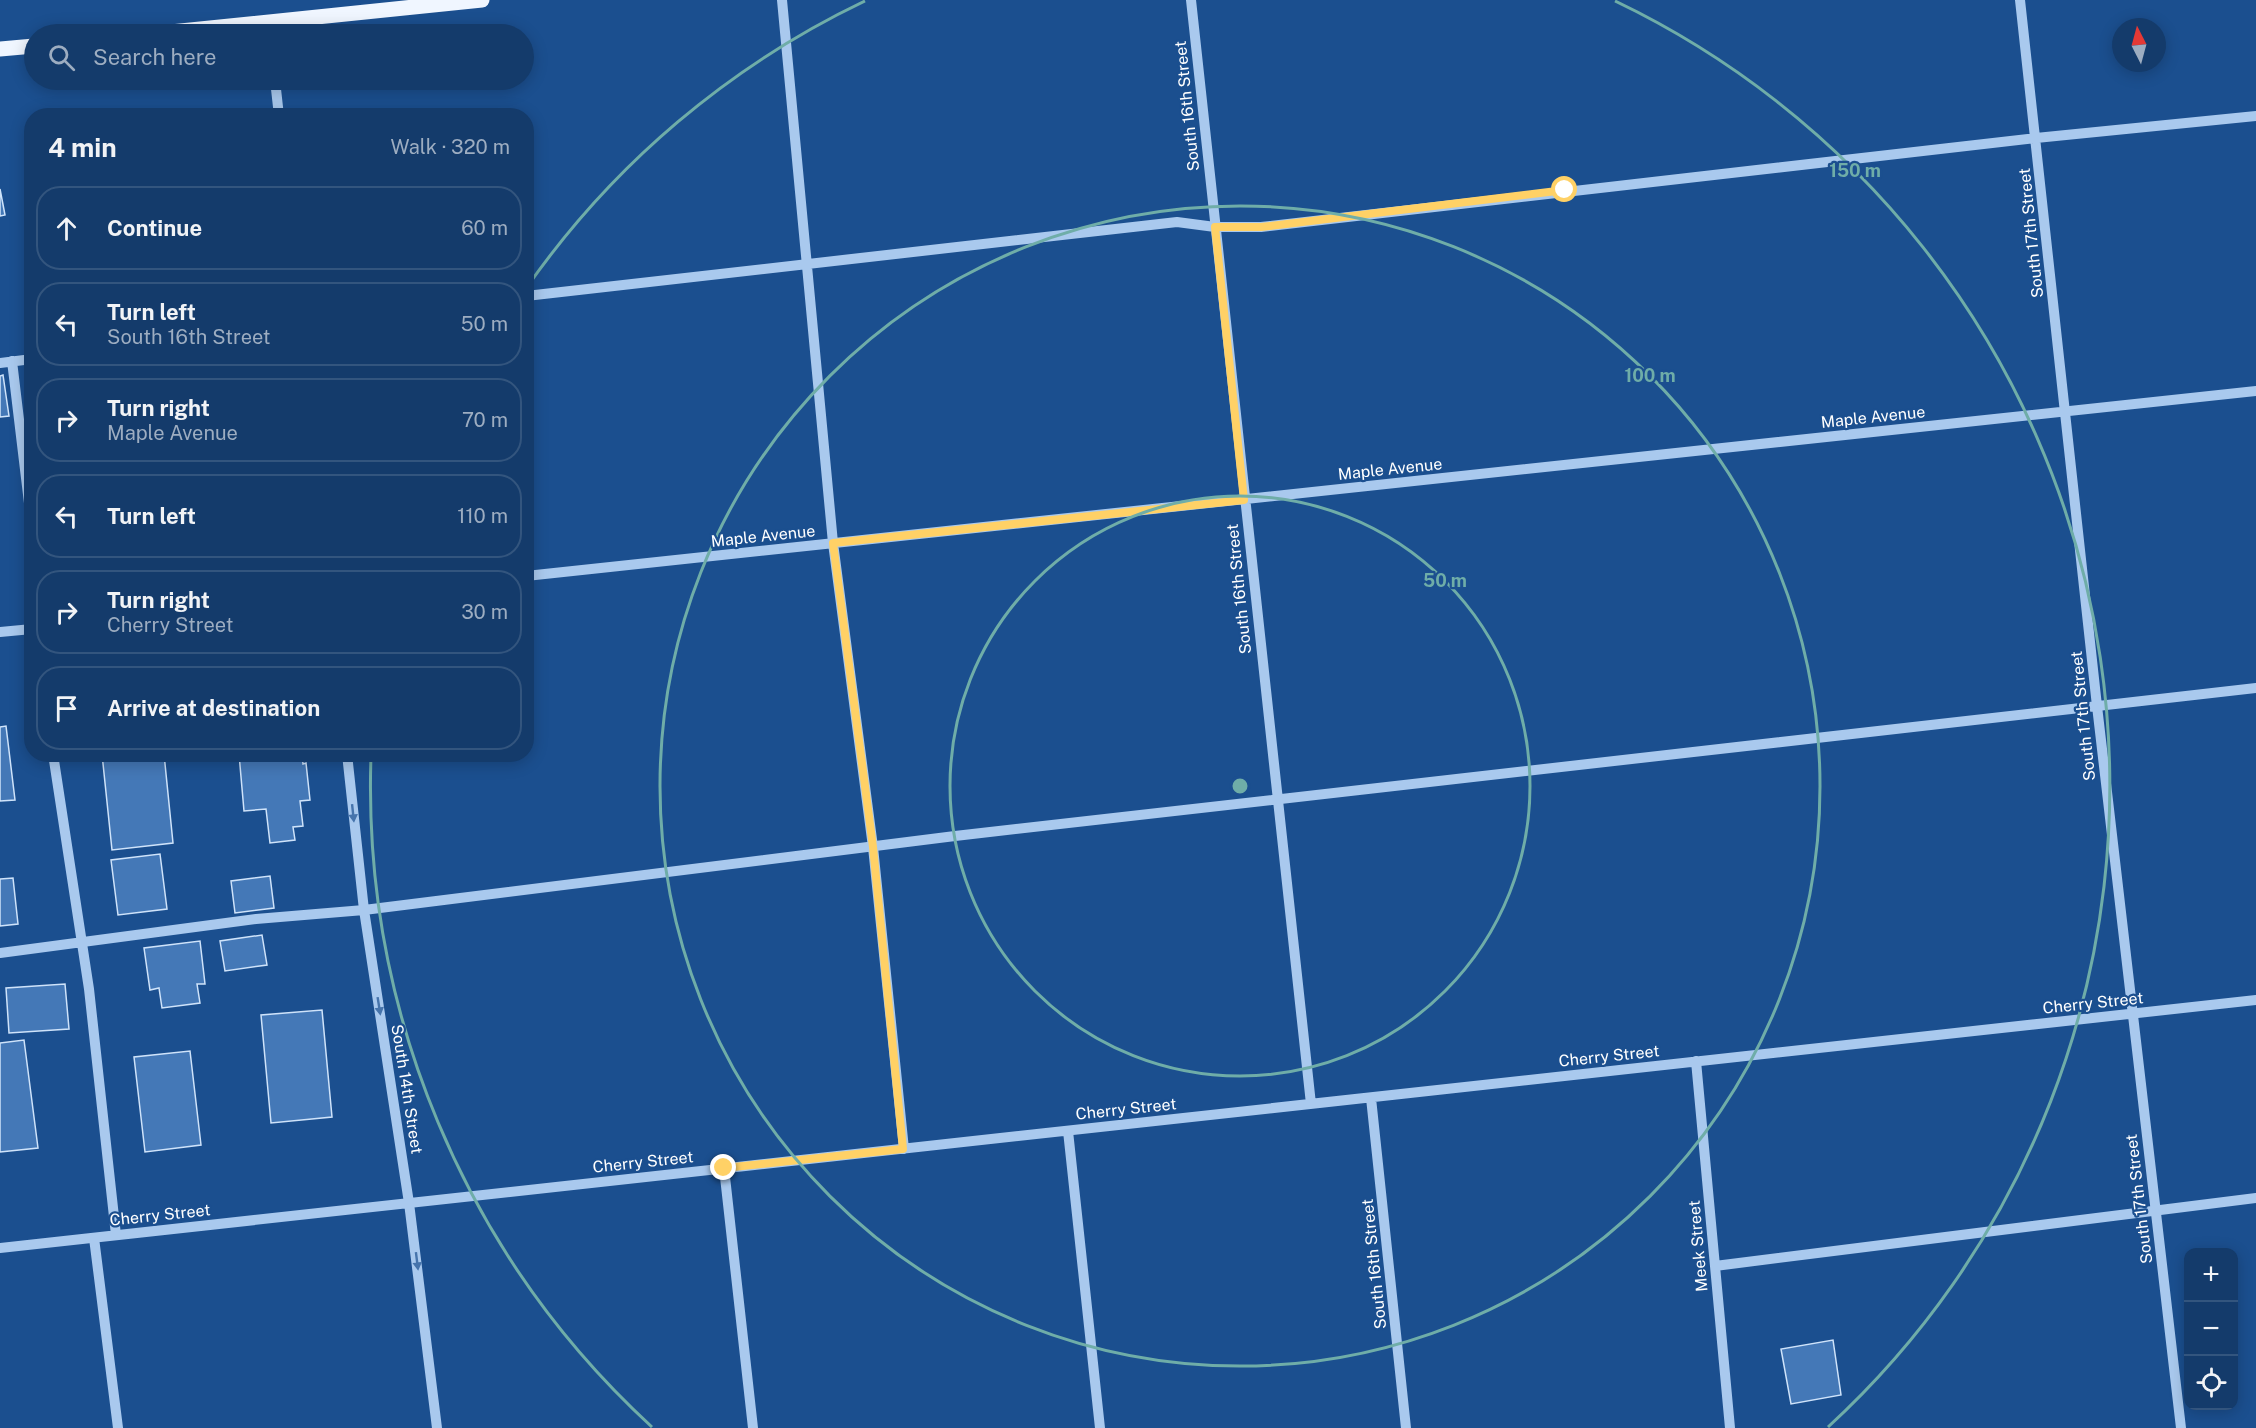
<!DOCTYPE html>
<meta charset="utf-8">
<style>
body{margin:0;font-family:"Public Sans",sans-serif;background:#214673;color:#f1f3f6}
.controls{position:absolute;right:18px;bottom:18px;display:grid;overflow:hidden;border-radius:12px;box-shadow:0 3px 15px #0003}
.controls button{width:54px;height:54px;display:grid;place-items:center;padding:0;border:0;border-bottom:2px solid #33557e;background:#143b6b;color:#f1f3f6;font:30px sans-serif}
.compass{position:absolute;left:2112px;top:18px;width:54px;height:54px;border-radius:50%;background:#143b6b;box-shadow:0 3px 15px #0003;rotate:354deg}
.stop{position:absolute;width:18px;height:18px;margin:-14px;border:4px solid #ffd166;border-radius:50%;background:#fff}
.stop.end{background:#ffd166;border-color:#fff;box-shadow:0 2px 6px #0008}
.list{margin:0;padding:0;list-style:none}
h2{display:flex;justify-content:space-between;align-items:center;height:78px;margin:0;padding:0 24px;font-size:26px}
h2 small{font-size:20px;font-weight:400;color:#9dadc1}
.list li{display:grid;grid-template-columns:39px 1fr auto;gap:18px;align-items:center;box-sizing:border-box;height:84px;margin:0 12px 12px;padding:0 12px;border:2px solid #33557e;border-radius:24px}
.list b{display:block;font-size:22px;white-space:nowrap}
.list p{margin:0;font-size:20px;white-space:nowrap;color:#9dadc1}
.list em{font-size:20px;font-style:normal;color:#9dadc1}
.icon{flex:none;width:33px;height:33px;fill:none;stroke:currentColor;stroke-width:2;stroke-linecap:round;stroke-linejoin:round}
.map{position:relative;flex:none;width:2256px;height:1428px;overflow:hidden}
.search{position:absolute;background:#143b6b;box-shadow:0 3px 15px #0003;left:24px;top:24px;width:510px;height:66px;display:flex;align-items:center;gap:15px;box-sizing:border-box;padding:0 21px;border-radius:33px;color:#9dadc1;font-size:22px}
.panel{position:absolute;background:#143b6b;box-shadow:0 3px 15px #0003;left:24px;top:108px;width:510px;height:654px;border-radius:24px}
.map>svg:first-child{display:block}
</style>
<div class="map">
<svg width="2256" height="1428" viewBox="0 0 2256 1428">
<rect width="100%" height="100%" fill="#1b4f8f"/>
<path fill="#4478b7" stroke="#cfe3fa" stroke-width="1.5" d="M0 189 5 215 0 216Z
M3 375 9 416 0 417V376Z
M6 726 15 800 0 801V727Z
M102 754H164L173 843 112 850Z
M239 754H302L303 764 306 763 310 800 300 801 303 826 293 827 295 840 270 843 266 809 244 811Z
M160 854 167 909 118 915 111 860Z
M270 876 274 908 235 913 231 881Z
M13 878 18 924 0 926V879Z
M262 935 267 965 225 971 220 941Z
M200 941 205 984H197L200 1003 162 1008 159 988 150 990 144 948Z
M65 984 69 1029 9 1033 6 988Z
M322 1010 332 1117 271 1123 261 1015Z
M24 1040 38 1148 0 1152V1043Z
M190 1051 201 1145 145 1152 134 1057Z
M1833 1340 1841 1395 1791 1404 1781 1349Z"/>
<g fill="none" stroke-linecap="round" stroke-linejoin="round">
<path stroke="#a9c9ee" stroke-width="10" d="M782 0 833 543 873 847 904 1149
M1191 0 1311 1104
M2020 0 2097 706 2181 1428
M275 80 279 116
M526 296 1177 222 1215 227H1261L2036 138 2256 116
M12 361 32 528
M0 363 32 359
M526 576 2256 391
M0 632 32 629
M53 754 89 989 116 1235
M347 754 364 910 409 1203 437 1428
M0 953 256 919 364 910 955 836 2256 688
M1696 1061 1730 1428
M1371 1098 1406 1428
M1068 1131 1100 1428
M724 1168 753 1428
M94 1238 118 1428
M0 1248 2256 1000
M1715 1266 2256 1198"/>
<path stroke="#f0f6ff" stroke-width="15" d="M151 34 482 0
M0 49 34 46"/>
</g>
<defs><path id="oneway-solid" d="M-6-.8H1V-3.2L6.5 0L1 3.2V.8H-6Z" transform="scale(1.5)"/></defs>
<g fill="#4674ac">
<use href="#oneway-solid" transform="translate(353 813) rotate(84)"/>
<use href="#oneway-solid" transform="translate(379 1006) rotate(81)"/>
<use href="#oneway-solid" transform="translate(417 1261) rotate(83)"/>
</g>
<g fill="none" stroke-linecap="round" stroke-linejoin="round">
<path stroke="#ffd166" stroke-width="8" d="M724 1168 903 1149 873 847 833 543 1244 500 1215 227H1261L1565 190"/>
</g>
<g fill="none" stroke="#6fada8" stroke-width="3">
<circle cx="1240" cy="786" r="290"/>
<circle cx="1240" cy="786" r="580"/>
<path d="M652 1427A870 870 0 0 1 371 756M527 287A870 870 0 0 1 865 1M1615 1A870 870 0 0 1 1828 1427"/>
</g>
<g text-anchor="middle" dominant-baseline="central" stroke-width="4.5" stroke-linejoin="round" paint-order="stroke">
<g font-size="16" fill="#fff" stroke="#1b4f8f">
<text transform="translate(1187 106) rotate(-96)">South 16th Street</text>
<text transform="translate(2031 233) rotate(-96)">South 17th Street</text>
<text transform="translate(1873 417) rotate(-6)">Maple Avenue</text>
<text transform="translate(1390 469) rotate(-6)">Maple Avenue</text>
<text transform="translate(763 536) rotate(-6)">Maple Avenue</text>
<text transform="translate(1239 589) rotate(-96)">South 16th Street</text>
<text transform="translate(2083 716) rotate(-96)">South 17th Street</text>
<text transform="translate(2093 1003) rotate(-6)">Cherry Street</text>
<text transform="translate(1609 1056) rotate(-6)">Cherry Street</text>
<text transform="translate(407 1089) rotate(81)">South 14th Street</text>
<text transform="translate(1126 1109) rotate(-6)">Cherry Street</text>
<text transform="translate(643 1162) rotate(-6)">Cherry Street</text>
<text transform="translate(2139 1199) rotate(-97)">South 17th Street</text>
<text transform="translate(160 1215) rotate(-6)">Cherry Street</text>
<text transform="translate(1698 1246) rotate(-95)">Meek Street</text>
<text transform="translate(1374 1264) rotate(-96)">South 16th Street</text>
</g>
</g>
<circle cx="1240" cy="786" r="9" fill="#6fada8" stroke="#1b4f8f" stroke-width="3"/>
<g font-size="18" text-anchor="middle" font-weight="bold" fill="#6fada8" stroke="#1b4f8f" stroke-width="4.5" stroke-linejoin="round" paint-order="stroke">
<text x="1855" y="177">150 m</text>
<text x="1650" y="382">100 m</text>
<text x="1445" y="587">50 m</text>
</g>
</svg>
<div class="controls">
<button>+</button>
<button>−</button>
<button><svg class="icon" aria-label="locate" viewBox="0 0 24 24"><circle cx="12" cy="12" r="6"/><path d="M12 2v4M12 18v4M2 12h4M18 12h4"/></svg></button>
</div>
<svg class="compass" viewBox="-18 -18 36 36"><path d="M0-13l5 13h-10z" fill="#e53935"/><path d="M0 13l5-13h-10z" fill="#9dadc1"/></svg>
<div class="stop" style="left:1565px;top:190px"></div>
<div class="stop end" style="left:724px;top:1168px"></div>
<div class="search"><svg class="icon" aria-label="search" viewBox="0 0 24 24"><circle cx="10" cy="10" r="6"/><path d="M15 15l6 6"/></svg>Search here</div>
<section class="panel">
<h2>4 min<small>Walk · 320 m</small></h2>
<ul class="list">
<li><svg class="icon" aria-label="ahead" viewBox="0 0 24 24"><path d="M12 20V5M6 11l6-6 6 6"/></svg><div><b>Continue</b></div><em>60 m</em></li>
<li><svg class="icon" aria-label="left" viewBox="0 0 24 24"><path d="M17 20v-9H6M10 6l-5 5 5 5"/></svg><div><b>Turn left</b><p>South 16th Street</p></div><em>50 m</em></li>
<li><svg class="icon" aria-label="right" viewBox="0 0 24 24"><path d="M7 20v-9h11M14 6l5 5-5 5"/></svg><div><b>Turn right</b><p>Maple Avenue</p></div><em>70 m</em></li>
<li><svg class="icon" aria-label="left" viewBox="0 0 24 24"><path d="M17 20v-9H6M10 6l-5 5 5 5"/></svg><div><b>Turn left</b></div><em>110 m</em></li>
<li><svg class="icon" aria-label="right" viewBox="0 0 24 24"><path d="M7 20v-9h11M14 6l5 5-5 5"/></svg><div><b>Turn right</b><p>Cherry Street</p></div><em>30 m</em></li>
<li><svg class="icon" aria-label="arrive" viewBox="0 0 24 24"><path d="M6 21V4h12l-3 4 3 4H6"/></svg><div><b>Arrive at destination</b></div></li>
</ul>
</section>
</div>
